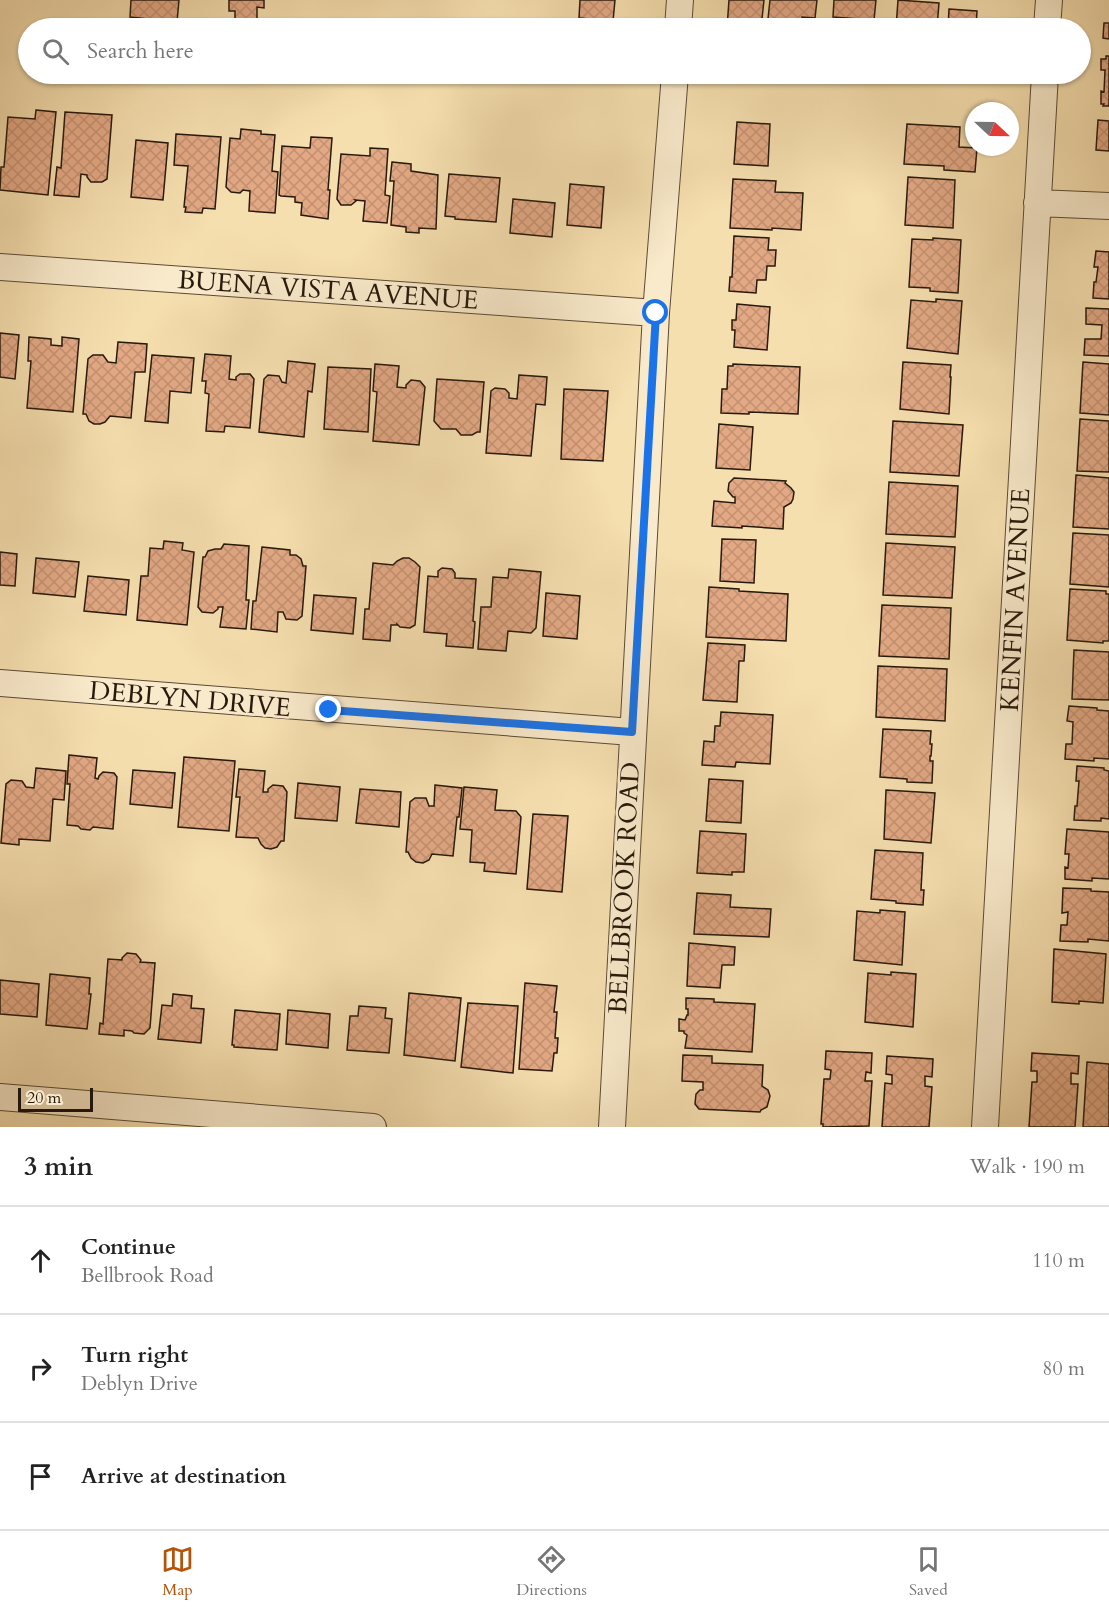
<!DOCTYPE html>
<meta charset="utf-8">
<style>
body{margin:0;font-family:Cardo,serif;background:#f2f2f2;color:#222}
.compass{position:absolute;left:965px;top:102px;width:54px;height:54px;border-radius:50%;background:#fff;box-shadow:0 2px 4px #0004;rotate:112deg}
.scale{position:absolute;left:18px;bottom:15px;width:75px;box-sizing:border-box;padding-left:6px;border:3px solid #27190c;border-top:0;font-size:16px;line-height:21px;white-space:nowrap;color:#27190c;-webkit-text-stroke:4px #f9eacb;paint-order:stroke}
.stop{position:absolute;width:18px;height:18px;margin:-14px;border:4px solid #1a73e8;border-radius:50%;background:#fff}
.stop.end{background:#1a73e8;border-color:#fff;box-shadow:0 2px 6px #0008}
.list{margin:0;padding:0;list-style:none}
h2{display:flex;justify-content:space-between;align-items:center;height:78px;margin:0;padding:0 24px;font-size:26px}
h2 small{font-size:20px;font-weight:400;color:#767676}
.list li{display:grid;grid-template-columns:39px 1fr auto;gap:18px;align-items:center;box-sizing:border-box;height:108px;padding:0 24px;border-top:2px solid #e0e0e0}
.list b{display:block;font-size:22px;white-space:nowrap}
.list p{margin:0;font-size:20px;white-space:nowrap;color:#767676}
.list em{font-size:20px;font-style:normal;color:#767676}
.icon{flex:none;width:33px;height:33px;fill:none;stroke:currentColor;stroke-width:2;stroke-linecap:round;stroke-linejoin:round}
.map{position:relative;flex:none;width:1109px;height:1127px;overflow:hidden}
.search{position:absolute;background:#fff;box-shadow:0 2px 4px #0004;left:18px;right:18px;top:18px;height:66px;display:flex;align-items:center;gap:15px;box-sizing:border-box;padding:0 21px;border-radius:33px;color:#767676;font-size:22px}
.sheet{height:402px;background:#fff}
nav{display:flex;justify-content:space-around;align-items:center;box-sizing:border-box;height:84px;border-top:2px solid #e0e0e0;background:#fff;font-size:16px;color:#767676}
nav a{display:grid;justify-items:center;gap:3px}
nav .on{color:#b45309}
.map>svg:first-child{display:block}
</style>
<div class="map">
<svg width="1109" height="1127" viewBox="0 0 1109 1127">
<defs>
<pattern id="building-cross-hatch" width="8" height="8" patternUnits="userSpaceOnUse" patternTransform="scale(1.5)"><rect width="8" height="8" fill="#e3a985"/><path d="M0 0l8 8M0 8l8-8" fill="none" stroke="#c39172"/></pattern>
</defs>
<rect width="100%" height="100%" fill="#f6dfaf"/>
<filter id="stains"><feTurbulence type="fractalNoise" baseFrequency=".00333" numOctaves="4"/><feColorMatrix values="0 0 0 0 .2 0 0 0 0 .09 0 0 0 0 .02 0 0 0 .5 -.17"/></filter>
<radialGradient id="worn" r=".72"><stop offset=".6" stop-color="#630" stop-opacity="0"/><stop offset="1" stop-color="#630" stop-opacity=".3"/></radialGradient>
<path fill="url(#building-cross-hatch)" stroke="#27190c" stroke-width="1.5" d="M131 0H179L177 22 130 17Z
M229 0H264V8L257 7V22L235 21V11H229Z
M580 0H615L613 21 579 18Z
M729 0H764L761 28H727Z
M770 0H817L815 18 802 17 801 28H767Z
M834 0H876L874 20 833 17Z
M898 0 939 3 937 28H896Z
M949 9 977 11 976 28H948Z
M1104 23H1109V39L1103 38Z
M1106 56H1109V106H1103L1104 104H1101V91L1104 92 1105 70H1101V59H1106Z
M36 110 56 112 48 195 0 190 1 167H4L8 117 35 119Z
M65 112 112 115 107 179 102 182H91L87 177V175L81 174 79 197 54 195 57 167 61 168Z
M1098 120 1109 121V151L1096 150Z
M737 122 770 124 768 166 734 164Z
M907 124 960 127 959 147 977 148 975 172 944 170V166L904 164Z
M241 129 261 131V134L275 135 272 171 278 172 275 213 249 211 250 191 243 190 240 193 231 192 226 187 230 138 240 139Z
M176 134 221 137 215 209 203 208 202 213 185 212 186 207H184L188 166 174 165Z
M311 137 332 138 328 190H330L328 219 301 215 302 203 295 202V197L281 196 279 195 282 146 310 148Z
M136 140 168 143 163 200 131 197Z
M370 148 388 149 385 195 390 196 387 223 363 221 365 201 355 200 356 201 351 205H341L337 199 341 154 370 156Z
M392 162 411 164V171L438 175 436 229 419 228V233L406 232V227L391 225 394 181H390Z
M449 174 500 178 496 222 455 219V217L445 216Z
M908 177 955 180 953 228 905 225Z
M733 179 776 181 775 192 803 193 801 230 772 228V230L730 228Z
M570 184 604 187 601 228 567 225Z
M513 199 555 203 552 237 510 233Z
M734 236 769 238 768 250H776L775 266H767L766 280H757L756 293 729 291 730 277H732Z
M933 238 961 240 958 293 930 291V288L909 287 912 239 933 240Z
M1096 251 1109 252V299L1093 298 1094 282H1096L1098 267H1094Z
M936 299 962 301 958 354 907 348 911 300 936 302Z
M737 304 770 307 767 350 734 347 735 330H732V320H736Z
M1086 308 1109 309V356L1084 355 1085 339H1101L1102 325 1086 324Z
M0 333 19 335 15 379 0 377Z
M29 337 51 339V345L62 346V337L79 339 73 412 27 408 31 361H28Z
M118 342 147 344 145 372H135L131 418 110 416 105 422 100 424H94L89 421 86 414H83L88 359 93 355H103L108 362 116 363Z
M205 354 231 356 229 379 236 380V377L240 374H250L254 379 250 428 225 426 224 432 206 431 209 394 205 393 206 381H202Z
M152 355 194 358 191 393 170 391 168 423 145 421Z
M288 361 315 364 312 392 308 391 304 437 259 432 264 379 268 375 279 376 282 382 286 383Z
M903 362 951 365 950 377H951L949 414 900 409Z
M1083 362 1109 364V415L1080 413Z
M375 364 399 366 397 387 406 388V385L411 380 420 381 425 387 419 445 373 441 377 392 373 391Z
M733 364 800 367 798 414 749 412V414L721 413 722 389H727L728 366H733Z
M328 367 371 369 368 432 324 429Z
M519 375 547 377 545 405 536 404 531 456 486 453 491 391 495 388 505 389 509 393V398L517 399Z
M437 379 484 382 480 432H477L472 435H461L456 429H441L434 421Z
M564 389 608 391 603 461 561 459Z
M1080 419 1109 421V472L1077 471Z
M893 421 963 425 959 476 890 472Z
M719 424 753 427 750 470 716 468Z
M1076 475 1109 478V529L1073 527Z
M734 478 786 481 785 483 791 488 794 492 793 499 791 503 784 507 783 529 742 526V528L712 526 714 501 735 503V497H733L728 491 729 483Z
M889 482 958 486 955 537 886 534Z
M1073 533 1109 535V587L1070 584Z
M722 539 756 540 754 583 720 581Z
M164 541 183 543 182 550 194 552 187 625 137 620 141 576H148L150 548 163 549Z
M886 543 955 547 952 598 883 595Z
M224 544 249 546 246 600H249L246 629 220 627 223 607H218V609L213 613 202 612 198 607 203 557H205L208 551 215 549H221Z
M262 547 290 550V555H296L301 559 303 566H306L302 616 297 620 286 619 283 612H278L277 632 251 629 253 601H256Z
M0 552 17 554 15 586 0 585Z
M36 558 79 562 75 597 33 593Z
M403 558H409L415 562 420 567 415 625 410 628 400 627 397 624V625H391L390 641 363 639 365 609H369L373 563 393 565 397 561Z
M442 568 452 569 455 573V578L476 579 473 621 475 622 473 648 446 646 447 634 424 632 428 576 438 577V571Z
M509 569 541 572 536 628 531 633 508 631 506 651 478 649 481 607H491L493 577 508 578Z
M88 576 129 580 126 615 84 611Z
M709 587 739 589V591L788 594 786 641 706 637Z
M1070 589 1106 591V594H1109V641H1103V643L1067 640Z
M546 593 580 596 577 639 543 636Z
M314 595 356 598 353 634 311 630Z
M882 605 951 608 949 659 879 656Z
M708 643 745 645 744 661H739L737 702 703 700Z
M1074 650 1109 652V700L1072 699Z
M878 666 947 669 945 721 876 717Z
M1069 706 1097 708V710L1109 711V759L1094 758V761L1065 759 1066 744H1072L1073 722 1067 721Z
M721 712 773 715 770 764 736 762 735 767 702 765 704 741 714 742 715 726H720Z
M883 729 931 731 930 744H932L931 756H930V761H933L932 783 907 782V779L880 777Z
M69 755 97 758 95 778 98 779 99 776 103 772 114 773 117 777 113 829 93 827 90 830 81 829 78 826 67 825 70 784H67Z
M184 757 235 761 229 831 178 827Z
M1077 766 1104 768V770L1109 771V819L1101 818V821L1074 820 1075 806H1077L1079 781H1076Z
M36 768 66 771 64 800 53 799 50 841 19 839V845L1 843 6 784 11 780 22 781 26 787 34 788Z
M239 769 265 771 263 792H268V789L273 785 283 786 287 792 284 841H281L277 847 271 849 265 848 261 844 258 838 236 837 240 797H236Z
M133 770 175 773 172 808 130 804Z
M709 779 743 781 741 823 706 821Z
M298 783 340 787 337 821 295 818Z
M435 785 462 788 459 817H457L453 856 432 854 429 860 423 863 416 862 411 858 408 852H406L410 802 415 798H426L429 806H434Z
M464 787 497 790 495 810 516 811 521 817 516 874 484 871 485 863 470 862 472 830 460 829Z
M360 789 401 792 399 827 356 823Z
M886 790 935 793 931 843 884 839Z
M533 814 568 816 562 892 527 889Z
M1067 829 1109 832V879L1092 878V881L1065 879V867L1068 868 1069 854H1065Z
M700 831 746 834 744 872H732V875L697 873Z
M875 850 923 853 921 890H924L923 905 896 903V901L871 899Z
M1063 888 1091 889V891L1109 892V941L1088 939V942L1060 941 1061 925H1067L1068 912 1062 913Z
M697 893 731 895 730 907 771 909 769 937 694 934Z
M880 910 905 912 902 965 854 960 857 911 880 913Z
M689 943 735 947 734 965H722L720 988 687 986Z
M1054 949 1106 954 1103 1003 1079 1001V1004L1052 1002Z
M127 953 136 954 141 960 140 962 155 963 150 1028 144 1034 134 1033 132 1031 124 1030V1036L99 1034 100 1023 103 1024 108 959 122 960V958Z
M891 972 916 974 913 1027 865 1022 868 973 891 975Z
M50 974 90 978 89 994H91L87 1029 46 1025Z
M0 980 39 984 37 1017 0 1014Z
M525 983 557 986 554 1012H557L555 1038H558L557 1053H554L552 1071 519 1069Z
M409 993 461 998 455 1061 404 1055Z
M173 994 192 996 191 1008 204 1009 201 1043 158 1039 162 1005 172 1006Z
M686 998 714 999V1002L755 1004 752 1052 685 1048 687 1035 684 1033V1031H679V1019L685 1020 687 1015H688V1009H686Z
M468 1003 518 1006 513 1073 461 1067Z
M359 1006 386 1008 385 1018 392 1019 389 1053 347 1050 350 1016H358Z
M235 1010 280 1014 277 1050 234 1047V1045H232Z
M288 1010 330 1014 328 1048 286 1044Z
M826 1051 872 1053 871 1073 866 1072 865 1081H872L869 1126 823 1127V1124H821L824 1079H830L831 1070 825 1069Z
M1032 1053 1079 1056 1078 1074 1071 1073V1084H1078L1075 1127H1029L1032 1082H1037V1071H1031Z
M683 1055 712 1056V1063L763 1065 762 1086 768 1090 770 1096 767 1107 761 1110 760 1112 699 1109 695 1104 696 1094 700 1090H703V1082L682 1081Z
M887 1056 933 1059 932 1077 925 1076V1086L932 1087 929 1127H882L885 1083 892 1084V1075L886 1074Z
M1087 1062 1109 1064V1127H1083Z"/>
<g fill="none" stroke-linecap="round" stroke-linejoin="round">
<defs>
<path id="street" d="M678 28 680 0
M1047 28 1049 0
M1037 203 1109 206
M0 267 656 313
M0 683 632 732
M0 1097 373 1127
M612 1127 656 313 675 74
M985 1127 1045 74"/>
</defs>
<use href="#street" stroke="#5b4a35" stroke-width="28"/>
<use href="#street" stroke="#f9eacb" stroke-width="26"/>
</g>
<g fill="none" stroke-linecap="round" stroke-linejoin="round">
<path stroke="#1a73e8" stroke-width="8" d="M329 710 632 732 656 313"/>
</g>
<g text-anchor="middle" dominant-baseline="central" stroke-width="5" stroke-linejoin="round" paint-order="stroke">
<g font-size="26" fill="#27190c" stroke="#f9eacb">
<text transform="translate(328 290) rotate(4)">BUENA VISTA AVENUE</text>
<text transform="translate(1015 600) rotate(-87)">KENFIN AVENUE</text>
<text transform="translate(190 699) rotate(5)">DEBLYN DRIVE</text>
<text transform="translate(624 888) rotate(-87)">BELLBROOK ROAD</text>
</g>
</g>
<rect width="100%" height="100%" filter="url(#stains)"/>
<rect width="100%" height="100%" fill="url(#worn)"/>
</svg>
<svg class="compass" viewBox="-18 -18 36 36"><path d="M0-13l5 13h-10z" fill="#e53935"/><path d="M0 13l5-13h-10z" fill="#767676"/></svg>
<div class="scale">20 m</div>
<div class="stop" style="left:656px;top:313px"></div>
<div class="stop end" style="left:329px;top:710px"></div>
<div class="search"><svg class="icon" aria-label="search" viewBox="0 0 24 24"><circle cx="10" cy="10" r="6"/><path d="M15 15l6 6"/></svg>Search here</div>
</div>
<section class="sheet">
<h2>3 min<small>Walk · 190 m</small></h2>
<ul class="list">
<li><svg class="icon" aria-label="ahead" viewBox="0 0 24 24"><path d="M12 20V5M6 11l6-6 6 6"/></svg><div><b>Continue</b><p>Bellbrook Road</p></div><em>110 m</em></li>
<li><svg class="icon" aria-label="right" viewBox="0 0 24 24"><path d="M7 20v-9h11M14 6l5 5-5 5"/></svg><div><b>Turn right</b><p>Deblyn Drive</p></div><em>80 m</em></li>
<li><svg class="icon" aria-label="arrive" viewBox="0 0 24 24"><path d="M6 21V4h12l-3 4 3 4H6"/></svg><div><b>Arrive at destination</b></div></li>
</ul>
</section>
<nav>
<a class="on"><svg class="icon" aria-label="map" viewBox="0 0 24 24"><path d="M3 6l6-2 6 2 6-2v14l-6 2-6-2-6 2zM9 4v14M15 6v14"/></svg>Map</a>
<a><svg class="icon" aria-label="directions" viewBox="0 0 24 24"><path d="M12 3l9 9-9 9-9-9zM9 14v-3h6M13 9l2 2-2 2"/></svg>Directions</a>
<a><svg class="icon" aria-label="saved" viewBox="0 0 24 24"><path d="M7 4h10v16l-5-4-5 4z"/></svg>Saved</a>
</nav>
